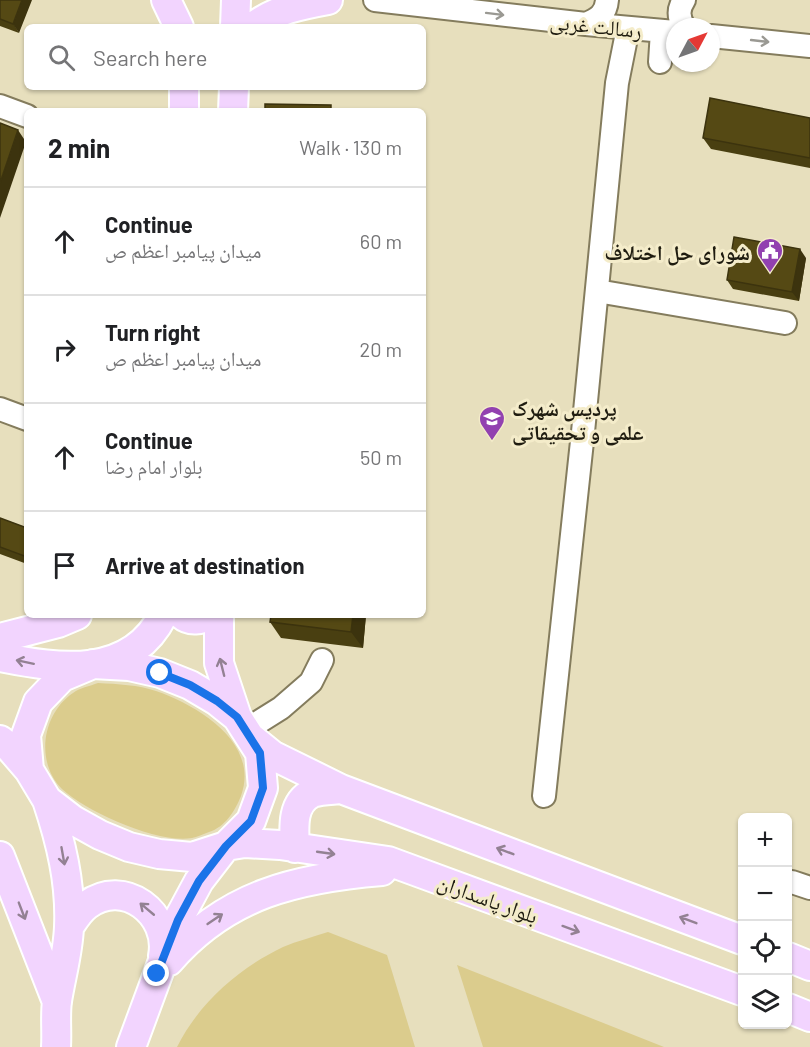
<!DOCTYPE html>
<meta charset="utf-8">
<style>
body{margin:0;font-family:Barlow,"Noto Naskh Arabic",sans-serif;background:#f2f2f2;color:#202124}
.controls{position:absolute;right:18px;bottom:18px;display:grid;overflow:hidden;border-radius:9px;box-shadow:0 2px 4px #0004}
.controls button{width:54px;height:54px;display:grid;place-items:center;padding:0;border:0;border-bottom:2px solid #e0e0e0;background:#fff;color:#202124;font:30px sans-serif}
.compass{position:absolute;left:666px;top:18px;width:54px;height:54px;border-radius:50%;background:#fff;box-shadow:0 2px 4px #0004;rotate:49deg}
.stop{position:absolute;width:18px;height:18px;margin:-14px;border:4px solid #1a73e8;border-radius:50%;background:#fff}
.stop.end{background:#1a73e8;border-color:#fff;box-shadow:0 2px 6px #0008}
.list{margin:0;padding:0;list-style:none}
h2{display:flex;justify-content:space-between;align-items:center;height:78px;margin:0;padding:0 24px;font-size:26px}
h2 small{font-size:20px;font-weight:400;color:#757577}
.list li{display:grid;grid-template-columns:39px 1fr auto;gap:18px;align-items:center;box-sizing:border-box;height:108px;padding:0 24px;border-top:2px solid #e0e0e0}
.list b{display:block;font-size:22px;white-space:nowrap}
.list p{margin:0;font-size:20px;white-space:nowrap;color:#757577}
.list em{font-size:20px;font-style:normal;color:#757577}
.icon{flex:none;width:33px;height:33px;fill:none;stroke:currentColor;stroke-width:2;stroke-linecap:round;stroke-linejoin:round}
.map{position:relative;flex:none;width:810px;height:1047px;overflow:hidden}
.search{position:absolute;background:#fff;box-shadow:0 2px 4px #0004;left:24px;top:24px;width:402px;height:66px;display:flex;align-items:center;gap:15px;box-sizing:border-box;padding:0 21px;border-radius:9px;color:#757577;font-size:22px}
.panel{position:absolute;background:#fff;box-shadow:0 2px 4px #0004;left:24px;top:108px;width:402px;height:510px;border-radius:9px}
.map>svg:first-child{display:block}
</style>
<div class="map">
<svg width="810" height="1047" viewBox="0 0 810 1047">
<rect width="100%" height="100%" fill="#e7dfbd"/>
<path fill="#dbcc8d" d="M98 683C118 684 138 685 156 691 199 706 260 743 241 796 235 811 225 827 209 832 203 834 197 837 192 838 158 844 87 812 62 789 35 762 42 714 73 693 79 688 90 686 98 683Z
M328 932 387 955 415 1047H177C199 1003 239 968 283 947 297 941 313 937 328 932Z
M457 965 664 1047H483Z"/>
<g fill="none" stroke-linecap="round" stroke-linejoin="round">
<defs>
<path id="minor" d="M375 0 586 24 675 32
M586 24C598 19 606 14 607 0
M684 27C678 17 678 9 684 0
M711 36 810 46
M660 62 662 31
M0 106 27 116
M597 291 785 323
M0 409 27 419
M246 730 281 708 311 682 322 660
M544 796 583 432 617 83 628 28
M792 882 810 888"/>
<path id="major" d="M166 0 179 27
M235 27 236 0
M253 27C274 10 301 5 328 0
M184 111V87
M233 111 234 87
M182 615C190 622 201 620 210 615
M219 615V663L237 717 260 753 263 788 251 821 226 846 192 857 159 854 129 847 100 835 73 820 47 800 29 770 26 735 38 702 62 677 93 664 129 666 160 673 190 685 217 701 237 717
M0 638 58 623 77 615
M0 657C59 669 131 679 163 615
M251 738 272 755 341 789 742 940
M0 740 10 748 29 770
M47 800C61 842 71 883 69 927 68 953 61 976 57 1001 55 1015 57 1032 56 1047
M295 848C294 829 291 803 312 793 320 790 332 790 341 789
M0 856 57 1002
M69 927C75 918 79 911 87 905 124 877 171 914 163 956
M788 957 810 966
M169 961C227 894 297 878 382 871
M788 1008 810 1017
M131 1047 178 920 199 881 226 846 245 843 280 845 388 861 742 991"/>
</defs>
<use href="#minor" stroke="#847c5d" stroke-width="26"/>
<use href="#major" stroke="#fff" stroke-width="32"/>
<use href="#minor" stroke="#fff" stroke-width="22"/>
<use href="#major" stroke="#f2d4fe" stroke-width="28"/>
</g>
<path fill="#493f11" d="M0 0 19 33 0 26Z
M810 118V168L711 149 703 138Z
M806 258 799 301 733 289 727 280Z
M0 518 27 528V564L0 554Z
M366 615 363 648 281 638 270 622Z"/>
<path fill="#3c330e" d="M22 0H32L19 33 13 24Z
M18 130 26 142 0 218V183Z
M800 249 806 258 799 301 792 292Z
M353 615H366L363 648 351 632Z"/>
<path fill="#554914" stroke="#3c330e" stroke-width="1.5" d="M0 0H22L13 24 0 19Z
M710 98 810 118V158L703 138Z
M265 104 331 105V111H265Z
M0 123 18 130 0 183Z
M734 237 800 249 792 292 727 280Z
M0 518 27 528V557L0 547Z
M271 615H353L351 632 270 622Z"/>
<defs><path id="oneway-shaft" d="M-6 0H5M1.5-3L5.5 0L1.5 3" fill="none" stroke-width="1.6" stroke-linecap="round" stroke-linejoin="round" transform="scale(1.5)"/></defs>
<g stroke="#9a9993">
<use href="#oneway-shaft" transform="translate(495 14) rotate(7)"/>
<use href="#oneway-shaft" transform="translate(760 41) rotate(6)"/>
</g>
<g stroke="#938193">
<use href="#oneway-shaft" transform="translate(25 662) rotate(-168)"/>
<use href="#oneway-shaft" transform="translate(222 667) rotate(-104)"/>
<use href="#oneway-shaft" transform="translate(505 851) rotate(-159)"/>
<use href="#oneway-shaft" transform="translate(326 853) rotate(8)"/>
<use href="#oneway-shaft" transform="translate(63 856) rotate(80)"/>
<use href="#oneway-shaft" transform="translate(147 909) rotate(-140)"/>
<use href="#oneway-shaft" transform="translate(22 911) rotate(69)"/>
<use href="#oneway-shaft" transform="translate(215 919) rotate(-34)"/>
<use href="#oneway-shaft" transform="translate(688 920) rotate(-159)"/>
<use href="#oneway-shaft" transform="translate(571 929) rotate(20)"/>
</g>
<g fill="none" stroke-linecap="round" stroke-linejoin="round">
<path stroke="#1a73e8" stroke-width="8" d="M157 974 178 920 199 881 226 846 251 821 263 788 260 753 237 717 217 701 190 685 160 673"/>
</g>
<defs>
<symbol id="civic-pin" viewBox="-11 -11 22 30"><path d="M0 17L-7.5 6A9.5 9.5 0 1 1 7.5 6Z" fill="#9241b0" stroke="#f4ecca"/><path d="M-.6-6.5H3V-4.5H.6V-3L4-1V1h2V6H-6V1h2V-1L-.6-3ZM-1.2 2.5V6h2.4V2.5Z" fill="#fff"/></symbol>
<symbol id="university-pin" viewBox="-11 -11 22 30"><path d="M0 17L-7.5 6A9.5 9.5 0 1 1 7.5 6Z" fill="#9241b0" stroke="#f4ecca"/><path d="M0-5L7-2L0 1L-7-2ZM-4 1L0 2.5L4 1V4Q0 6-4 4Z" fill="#fff"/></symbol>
</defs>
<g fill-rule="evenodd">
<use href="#civic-pin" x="755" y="236" width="30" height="40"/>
<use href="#university-pin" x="477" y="404" width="30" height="40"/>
</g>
<g text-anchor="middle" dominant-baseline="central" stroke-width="6" stroke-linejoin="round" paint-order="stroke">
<g font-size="21" fill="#1f1c10" stroke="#f4ecca">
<text transform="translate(596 25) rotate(6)">رسالت غربی</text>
<text transform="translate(488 898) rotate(20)">بلوار پاسداران</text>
</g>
<g font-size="21" font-weight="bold" fill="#1f1c10" stroke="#f4ecca" text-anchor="end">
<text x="750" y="251">شورای حل اختلاف</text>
<text x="512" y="407" text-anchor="start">پردیس شهرک<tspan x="512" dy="24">علمی و تحقیقاتی</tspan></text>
</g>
</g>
</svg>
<div class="controls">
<button>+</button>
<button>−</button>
<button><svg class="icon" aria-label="locate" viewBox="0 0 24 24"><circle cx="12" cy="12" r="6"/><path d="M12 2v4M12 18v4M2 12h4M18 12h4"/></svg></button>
<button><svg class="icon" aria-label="layers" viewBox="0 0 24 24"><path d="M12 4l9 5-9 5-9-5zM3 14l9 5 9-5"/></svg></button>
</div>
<svg class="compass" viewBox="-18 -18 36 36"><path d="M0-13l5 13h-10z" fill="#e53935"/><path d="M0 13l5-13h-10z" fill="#757577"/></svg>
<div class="stop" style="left:160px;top:673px"></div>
<div class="stop end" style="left:157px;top:974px"></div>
<div class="search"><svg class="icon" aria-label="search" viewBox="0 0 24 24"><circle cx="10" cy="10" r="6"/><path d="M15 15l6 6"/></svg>Search here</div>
<section class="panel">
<h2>2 min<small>Walk · 130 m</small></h2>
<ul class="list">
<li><svg class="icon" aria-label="ahead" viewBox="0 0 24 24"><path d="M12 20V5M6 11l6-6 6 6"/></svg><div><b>Continue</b><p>میدان پیامبر اعظم ص</p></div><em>60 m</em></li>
<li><svg class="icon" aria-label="right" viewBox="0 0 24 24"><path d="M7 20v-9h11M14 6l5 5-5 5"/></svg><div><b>Turn right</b><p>میدان پیامبر اعظم ص</p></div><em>20 m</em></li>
<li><svg class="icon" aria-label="ahead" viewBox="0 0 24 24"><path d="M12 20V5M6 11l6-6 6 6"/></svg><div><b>Continue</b><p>بلوار امام رضا</p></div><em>50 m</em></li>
<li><svg class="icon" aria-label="arrive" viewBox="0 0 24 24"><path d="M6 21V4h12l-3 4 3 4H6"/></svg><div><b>Arrive at destination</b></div></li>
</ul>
</section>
</div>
